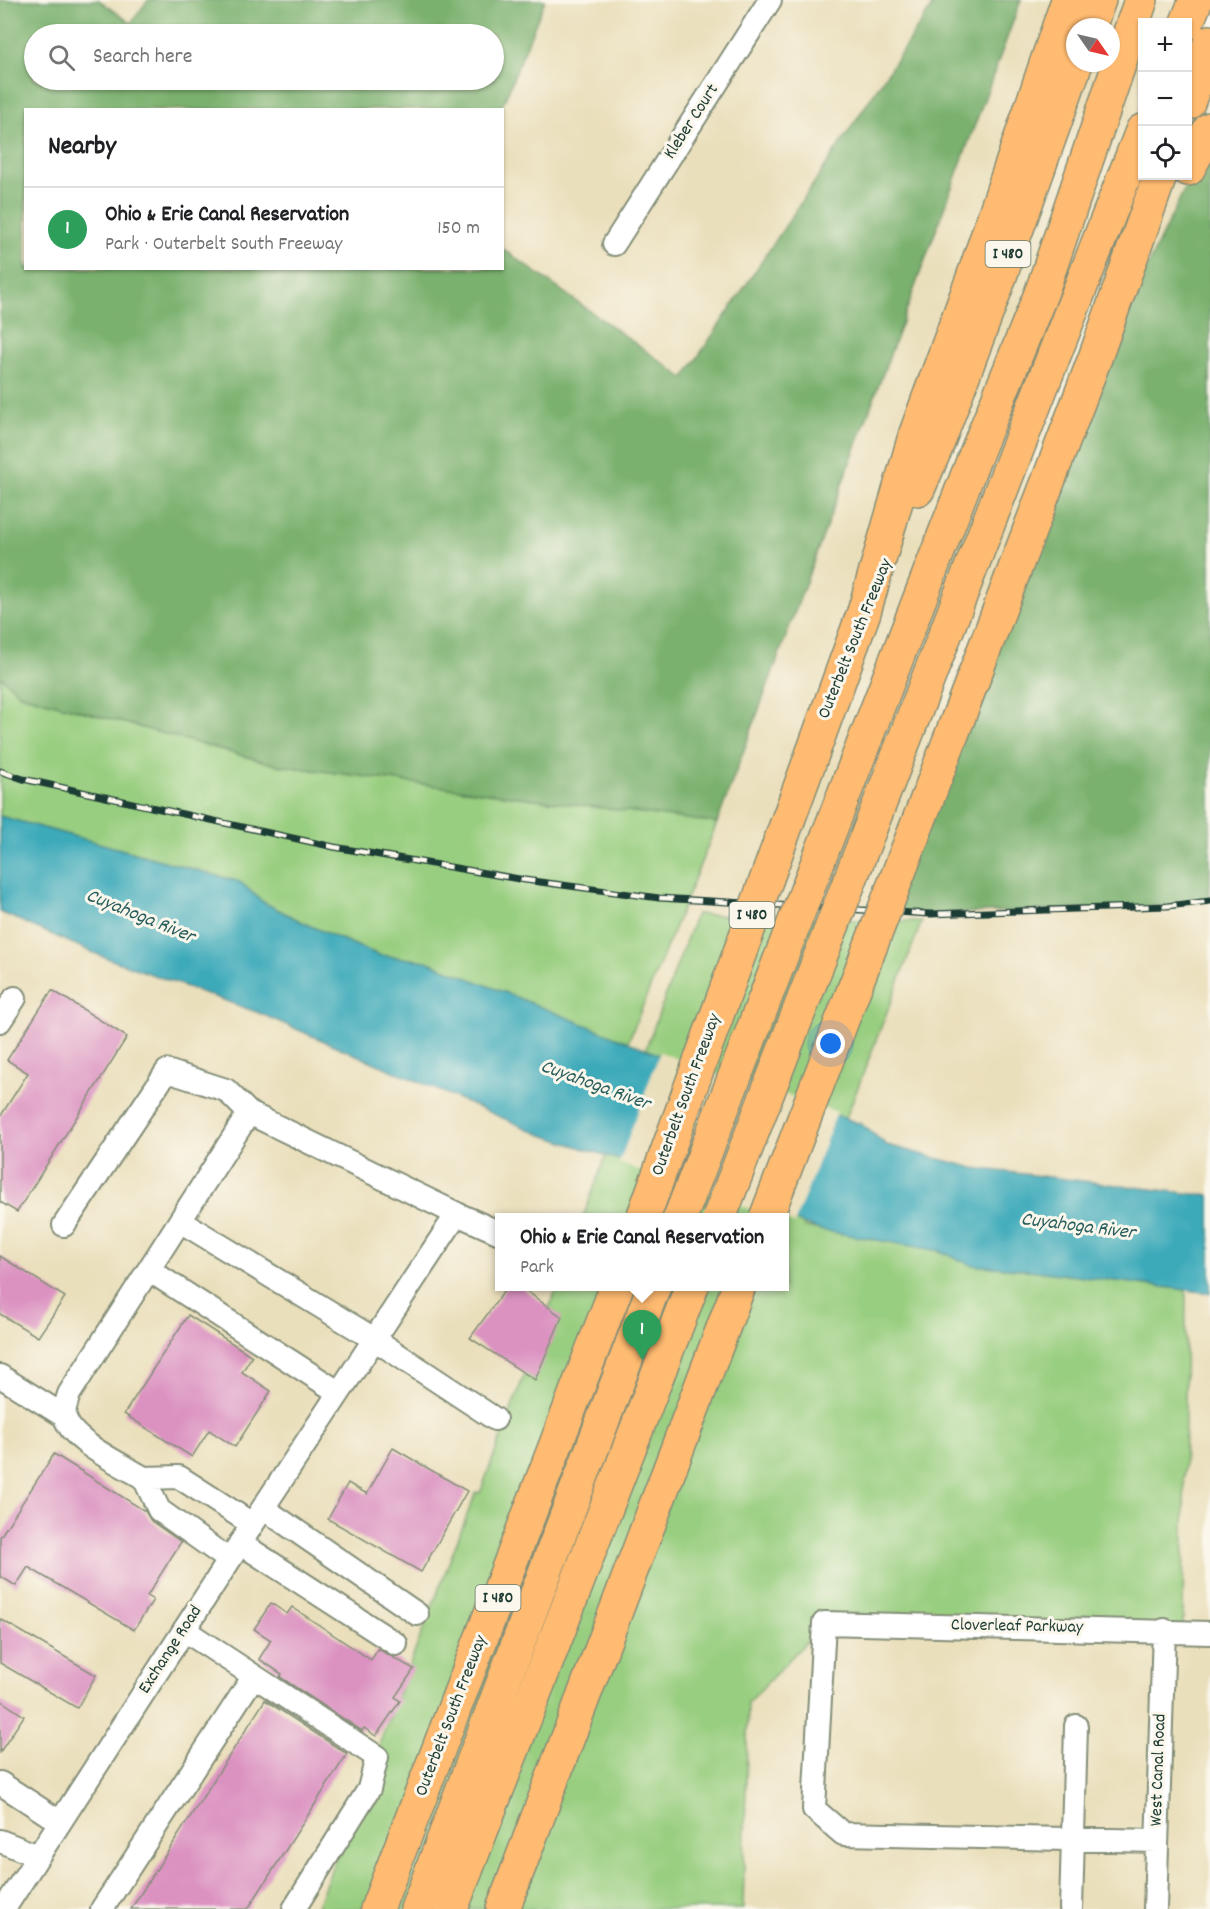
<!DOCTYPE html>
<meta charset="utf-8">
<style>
body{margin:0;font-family:Dekko,sans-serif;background:#f2f2f2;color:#202124}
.controls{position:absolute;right:18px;top:18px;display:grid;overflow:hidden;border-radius:0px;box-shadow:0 2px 4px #0004}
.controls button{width:54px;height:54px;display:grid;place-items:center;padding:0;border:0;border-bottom:2px solid #e0e0e0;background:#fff;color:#202124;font:30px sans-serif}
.compass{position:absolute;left:1066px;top:18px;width:54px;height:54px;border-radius:50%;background:#fff;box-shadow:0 2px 4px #0004;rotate:124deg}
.you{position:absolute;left:831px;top:1044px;width:21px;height:21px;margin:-15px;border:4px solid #fff;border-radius:50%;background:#1a73e8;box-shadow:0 0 0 9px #1a73e833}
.badge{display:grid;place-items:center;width:39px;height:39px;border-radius:50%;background:#0b8043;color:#fff;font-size:20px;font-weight:700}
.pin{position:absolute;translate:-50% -50px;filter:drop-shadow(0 2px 3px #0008)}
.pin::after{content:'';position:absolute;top:32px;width:21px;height:18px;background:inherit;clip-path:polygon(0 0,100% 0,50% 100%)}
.popup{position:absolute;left:495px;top:1213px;width:294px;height:78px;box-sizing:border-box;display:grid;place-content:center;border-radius:0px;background:#fff;filter:drop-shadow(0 2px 4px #0005);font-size:20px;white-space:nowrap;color:#757577}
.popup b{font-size:22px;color:#202124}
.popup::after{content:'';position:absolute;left:50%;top:100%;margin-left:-12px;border:12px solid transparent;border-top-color:#fff}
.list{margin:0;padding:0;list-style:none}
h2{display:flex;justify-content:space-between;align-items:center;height:78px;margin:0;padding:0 24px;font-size:26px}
h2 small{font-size:20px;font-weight:400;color:#757577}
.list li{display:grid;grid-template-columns:39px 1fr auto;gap:18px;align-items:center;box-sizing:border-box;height:84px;padding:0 24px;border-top:2px solid #e0e0e0}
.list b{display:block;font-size:22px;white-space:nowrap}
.list p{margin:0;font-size:20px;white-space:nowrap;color:#757577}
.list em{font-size:20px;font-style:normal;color:#757577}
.icon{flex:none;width:33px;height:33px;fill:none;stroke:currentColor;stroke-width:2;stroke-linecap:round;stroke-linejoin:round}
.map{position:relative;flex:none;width:1210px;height:1909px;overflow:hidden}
.search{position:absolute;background:#fff;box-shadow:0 2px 4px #0004;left:24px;top:24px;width:480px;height:66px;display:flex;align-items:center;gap:15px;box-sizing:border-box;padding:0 21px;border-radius:33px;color:#757577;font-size:22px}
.panel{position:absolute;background:#fff;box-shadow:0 2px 4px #0004;left:24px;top:108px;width:480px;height:162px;border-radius:0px}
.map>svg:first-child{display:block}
</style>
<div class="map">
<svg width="1210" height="1909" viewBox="0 0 1210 1909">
<rect width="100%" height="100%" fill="#fbf7ec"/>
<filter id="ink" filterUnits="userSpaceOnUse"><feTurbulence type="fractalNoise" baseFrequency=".0167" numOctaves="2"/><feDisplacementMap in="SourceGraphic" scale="12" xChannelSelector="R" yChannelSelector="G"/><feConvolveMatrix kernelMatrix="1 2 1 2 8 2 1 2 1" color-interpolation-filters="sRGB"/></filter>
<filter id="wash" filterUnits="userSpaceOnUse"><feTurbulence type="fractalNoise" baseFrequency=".008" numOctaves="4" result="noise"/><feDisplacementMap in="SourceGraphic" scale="24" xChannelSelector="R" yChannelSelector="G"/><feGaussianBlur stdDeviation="1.35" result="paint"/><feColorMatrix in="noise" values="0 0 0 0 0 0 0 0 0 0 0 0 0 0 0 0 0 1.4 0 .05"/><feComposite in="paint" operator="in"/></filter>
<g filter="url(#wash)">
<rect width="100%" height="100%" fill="#eadfbb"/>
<path fill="#98ce7f" stroke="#5c865a" stroke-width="1.5" d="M0 676 20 694 277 765 717 823 628 1042 426 961 379 955 308 925 263 902 240 882 0 816Z
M696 914 787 919 922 921 804 1227 940 1251 972 1265 1029 1270 1186 1290 1183 1631 824 1623 748 1703 743 1909H316L476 1492 480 1493 557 1287 784 1286V1218L583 1217Z"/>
<path fill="#7ab16e" stroke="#4c7751" stroke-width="1.5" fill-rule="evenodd" d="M0 0H99L131 23 148 0H545L501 109 26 110V268H502L503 249 684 378 936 0H1021L717 823 277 765 20 694 0 676ZM34 34H494V80H34Z
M1210 136V901L1167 906 930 914 879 910 1100 364Z"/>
<path fill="#3caaba" stroke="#2e7477" stroke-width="1.5" d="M0 816 240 882 263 902 308 925 378 955 426 961 728 1082 776 1094 861 1124 887 1145 974 1168 1210 1196V1293L1029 1270 971 1265 940 1251 820 1230 688 1182 542 1135 259 1013 101 956 0 912Z"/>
<path fill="#eadfbb" d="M660 1052 729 1079 777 1091 837 1112 794 1224 784 1220V1218H776L619 1163Z"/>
<g id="blocks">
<path fill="#db92c1" d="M52 990 127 1037 17 1212 0 1202V1117L28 1073 7 1060Z
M0 1256 65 1297 38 1337 0 1314Z
M507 1287H521L562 1317 535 1380 470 1338Z
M188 1315 252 1356 242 1372 271 1391 235 1447 209 1430 192 1457 124 1414Z
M393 1448 467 1491 421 1572 328 1519 348 1483 367 1494Z
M54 1454 145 1511 151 1521 181 1542 147 1596 153 1600 134 1630 28 1567 16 1586 0 1576V1537Z
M271 1603 287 1614 292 1607 371 1660 378 1649 414 1669 395 1697 400 1701 376 1736 364 1728 362 1731 280 1677 282 1674 259 1659 271 1640 254 1629Z
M0 1619 96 1675 77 1708 0 1663Z
M0 1700 24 1716 0 1752Z
M265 1700 347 1754 248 1909H131Z"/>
</g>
</g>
<g filter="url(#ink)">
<use href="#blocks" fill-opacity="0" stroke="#848e78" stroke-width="1.5"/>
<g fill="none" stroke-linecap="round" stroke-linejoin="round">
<defs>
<path id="minor" d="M614 244 770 0
M0 1021 15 998
M180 1221 374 1339 495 1419
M64 1225 167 1071 226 1090 249 1113
M149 1270 338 1392
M0 1376 64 1416
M144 1478C123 1465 71 1442 65 1417 63 1411 67 1401 69 1394L249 1113 457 1214
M263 1508 417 1614
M240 1543 396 1644
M229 1560 159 1510 144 1478 179 1477 252 1524
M254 1676 377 1757 369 1789 294 1909
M0 1783 60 1822
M0 1841 38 1856
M1157 1841 843 1834 814 1809 824 1623 1210 1633
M4 1909 263 1508 457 1214 500 1233
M102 1909 254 1676 184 1630
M1071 1909 1076 1726
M1155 1909 1164 1630"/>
<path id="highway" d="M1187 22 1196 0
M1089 27 1099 0
M1188 103 1210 42
M1188 169 1210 129
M975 456 1042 291 1141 0
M1009 470 1142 131
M918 489 937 445 994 293 1076 63
M864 612 915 436 974 275 1068 0
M959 716 1095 358 1160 176
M377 1909 617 1286
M417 1909 654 1286
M451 1909 692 1286
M503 1909 739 1286"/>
</defs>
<use href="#minor" stroke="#848e78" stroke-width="26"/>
<use href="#highway" stroke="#848e78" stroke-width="36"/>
<use href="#minor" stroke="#fff" stroke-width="22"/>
<use href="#highway" stroke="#ffbb71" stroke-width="33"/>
<defs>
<path id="rail" d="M0 771 23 779 334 847 525 880 659 898 930 914 1167 906 1210 901"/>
</defs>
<use href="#rail" stroke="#1f3d34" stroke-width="7"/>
<use href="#rail" stroke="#fbf7ec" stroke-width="4.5" stroke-dasharray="14" stroke-linecap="butt"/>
<defs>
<path id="highway-bridge" d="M643 1218 864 612
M680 1218 975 456
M719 1218 1009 470
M766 1218 959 716"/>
</defs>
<use href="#highway-bridge" stroke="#848e78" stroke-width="36" stroke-linecap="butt"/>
<use href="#highway-bridge" stroke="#ffbb71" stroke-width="33"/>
</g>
</g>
<g text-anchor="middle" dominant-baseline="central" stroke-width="6" stroke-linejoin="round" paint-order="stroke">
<g fill="#fbf7ec" stroke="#61756b" stroke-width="1.5">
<rect x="985.5" y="241" width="45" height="26" rx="4.5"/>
<rect x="729.5" y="902" width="45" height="26" rx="4.5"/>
<rect x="475.5" y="1585" width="45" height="26" rx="4.5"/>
</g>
<g font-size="16" font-weight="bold" fill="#1f3d34">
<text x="1008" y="254">I 480</text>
<text x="752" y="915">I 480</text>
<text x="498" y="1598">I 480</text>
</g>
<g font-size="18" fill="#1f3d34" stroke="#fbf7ec">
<text transform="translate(692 122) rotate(-57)">Kleber Court</text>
<text transform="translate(856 639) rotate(-68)">Outerbelt South Freeway</text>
<text transform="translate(687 1095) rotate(-70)">Outerbelt South Freeway</text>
<text transform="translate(1017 1627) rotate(1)">Cloverleaf Parkway</text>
<text transform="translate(171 1650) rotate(-57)">Exchange Road</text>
<text transform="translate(452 1716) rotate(-69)">Outerbelt South Freeway</text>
<text transform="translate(1159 1770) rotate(-88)">West Canal Road</text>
</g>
<g font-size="20" font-style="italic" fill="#285e5c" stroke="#fbf7ec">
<text transform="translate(140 917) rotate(22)">Cuyahoga River</text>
<text transform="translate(595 1086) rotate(20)">Cuyahoga River</text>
<text transform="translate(1078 1227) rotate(7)">Cuyahoga River</text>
</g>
</g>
</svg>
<div class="controls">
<button>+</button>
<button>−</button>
<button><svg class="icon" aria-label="locate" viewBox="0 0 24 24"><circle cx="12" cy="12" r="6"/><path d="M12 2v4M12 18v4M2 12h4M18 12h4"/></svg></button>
</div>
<svg class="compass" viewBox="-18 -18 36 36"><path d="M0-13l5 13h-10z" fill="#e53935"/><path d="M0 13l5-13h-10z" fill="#757577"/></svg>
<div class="you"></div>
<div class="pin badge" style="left:642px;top:1360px;background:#2e9e5b">1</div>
<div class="popup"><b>Ohio &amp; Erie Canal Reservation</b>Park</div>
<div class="search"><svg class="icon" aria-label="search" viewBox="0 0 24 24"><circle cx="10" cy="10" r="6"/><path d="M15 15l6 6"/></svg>Search here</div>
<section class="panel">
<h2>Nearby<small></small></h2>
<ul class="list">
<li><span class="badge" style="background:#2e9e5b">1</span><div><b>Ohio &amp; Erie Canal Reservation</b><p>Park · Outerbelt South Freeway</p></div><em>150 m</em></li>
</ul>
</section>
</div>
